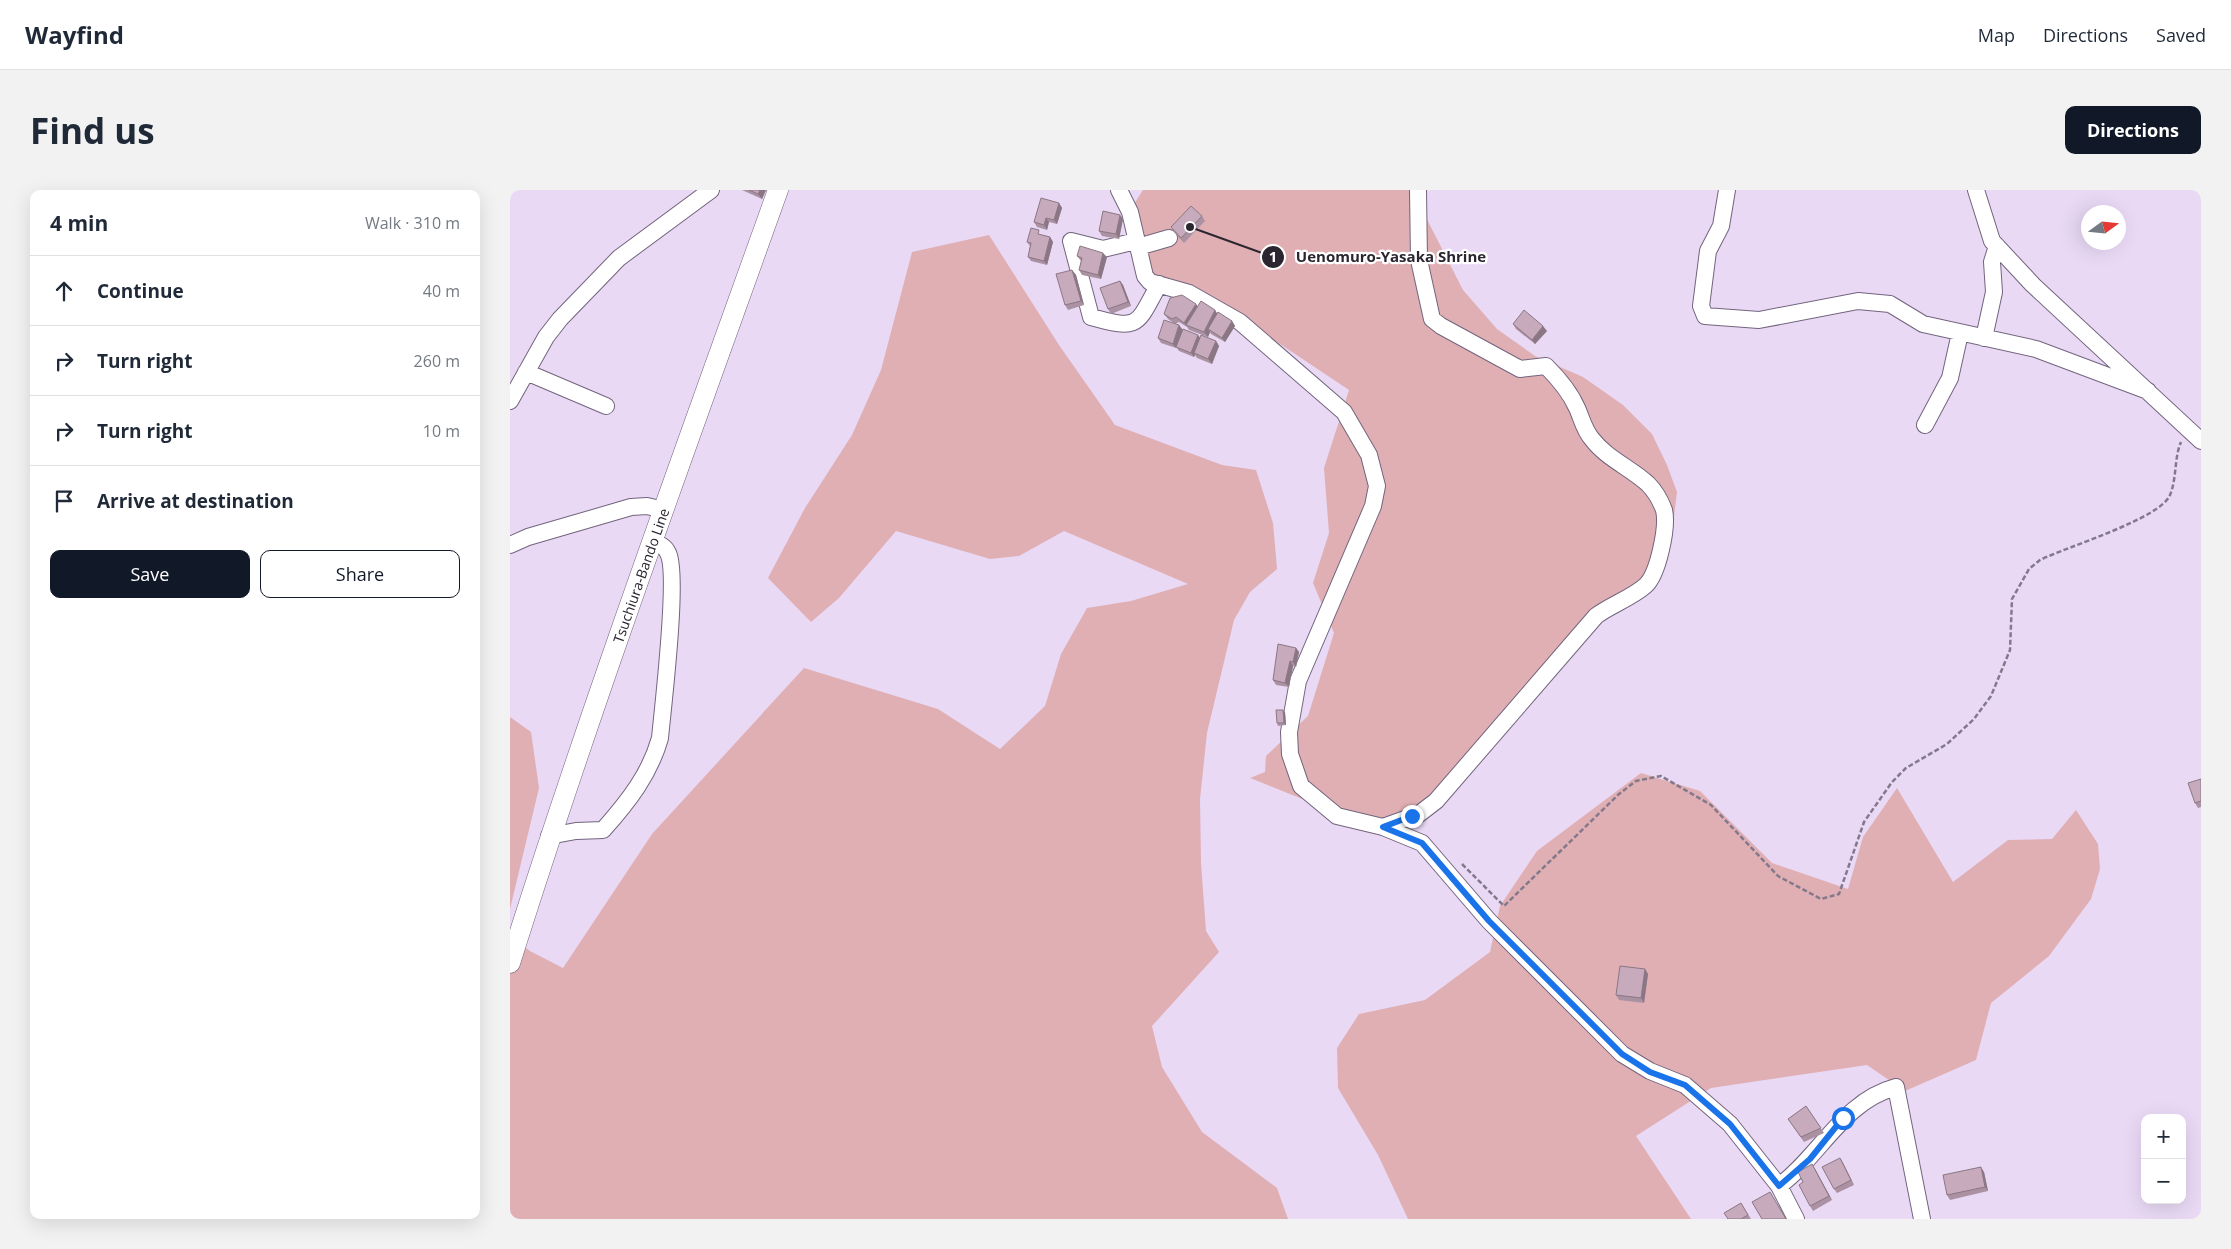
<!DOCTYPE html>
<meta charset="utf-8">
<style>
body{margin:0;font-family:"Open Sans",sans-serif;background:#f2f2f3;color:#1f2937}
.controls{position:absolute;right:15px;bottom:15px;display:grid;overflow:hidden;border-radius:10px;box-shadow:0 5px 20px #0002}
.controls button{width:45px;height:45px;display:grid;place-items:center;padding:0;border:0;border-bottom:1px solid #e0e1e3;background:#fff;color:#1f2937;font:25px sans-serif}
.compass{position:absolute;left:1571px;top:15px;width:45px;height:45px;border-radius:50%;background:#fff;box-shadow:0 5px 20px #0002;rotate:75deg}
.stop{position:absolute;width:15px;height:15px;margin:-11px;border:4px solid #1a73e8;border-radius:50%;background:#fff}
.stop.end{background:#1a73e8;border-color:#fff;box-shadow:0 1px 5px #0008}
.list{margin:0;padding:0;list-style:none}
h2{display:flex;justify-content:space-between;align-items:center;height:65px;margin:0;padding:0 20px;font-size:21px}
h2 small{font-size:16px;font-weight:400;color:#747a83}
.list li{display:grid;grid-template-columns:32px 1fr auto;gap:15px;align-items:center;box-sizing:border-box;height:70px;padding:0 20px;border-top:1px solid #e0e1e3}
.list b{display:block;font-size:19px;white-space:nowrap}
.list em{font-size:16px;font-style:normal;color:#747a83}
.actions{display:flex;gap:10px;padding:15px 20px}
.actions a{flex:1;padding:11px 0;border:1px solid #111827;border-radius:10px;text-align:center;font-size:18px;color:#111827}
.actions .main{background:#111827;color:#fff}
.icon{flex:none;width:28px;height:28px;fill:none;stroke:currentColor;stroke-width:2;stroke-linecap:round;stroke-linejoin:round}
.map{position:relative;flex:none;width:1691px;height:1029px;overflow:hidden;border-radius:10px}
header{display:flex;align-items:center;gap:30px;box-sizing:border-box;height:70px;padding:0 25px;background:#fff;border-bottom:1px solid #e0e1e3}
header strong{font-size:24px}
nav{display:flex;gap:28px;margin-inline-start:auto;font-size:18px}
.intro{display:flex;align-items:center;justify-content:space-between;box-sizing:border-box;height:120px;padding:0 30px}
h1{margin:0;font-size:35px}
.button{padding:12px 22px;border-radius:10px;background:#111827;color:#fff;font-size:18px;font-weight:700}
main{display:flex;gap:30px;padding:0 30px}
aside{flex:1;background:#fff;border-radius:10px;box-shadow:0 5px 20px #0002}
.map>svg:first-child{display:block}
</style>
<header>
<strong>Wayfind</strong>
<nav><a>Map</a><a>Directions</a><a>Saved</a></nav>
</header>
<div class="intro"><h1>Find us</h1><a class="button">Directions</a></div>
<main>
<aside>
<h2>4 min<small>Walk · 310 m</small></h2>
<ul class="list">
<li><svg class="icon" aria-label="ahead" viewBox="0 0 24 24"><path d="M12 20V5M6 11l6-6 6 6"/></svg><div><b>Continue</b></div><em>40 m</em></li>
<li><svg class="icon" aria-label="right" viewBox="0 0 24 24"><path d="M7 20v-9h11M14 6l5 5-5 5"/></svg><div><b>Turn right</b></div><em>260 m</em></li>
<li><svg class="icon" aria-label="right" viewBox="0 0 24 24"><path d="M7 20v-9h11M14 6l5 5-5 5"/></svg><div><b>Turn right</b></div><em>10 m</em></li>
<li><svg class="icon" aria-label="arrive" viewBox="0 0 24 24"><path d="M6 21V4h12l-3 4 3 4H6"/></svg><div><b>Arrive at destination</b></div></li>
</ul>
<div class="actions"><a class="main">Save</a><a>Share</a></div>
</aside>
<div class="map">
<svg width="1691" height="1029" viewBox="0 0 1691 1029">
<rect width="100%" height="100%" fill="#e9d9f5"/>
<path fill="#e0afb4" d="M633 0H902L953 100 987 139 1025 166 1073 187 1113 215 1142 244 1157 275 1167 302 1162 343 1144 376 920 610 873 633 847 631 740 588 755 582 756 566 798 526 824 443 803 393 819 343 814 278 839 200 764 150 729 123 642 84 624 14Z
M479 45 549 155 605 235 712 275 746 280 763 333 767 379 740 402 724 430 697 543 690 609 691 673 696 741 709 762 642 836 652 877 692 942 767 998 778 1029H0V745L20 761 53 778 142 644 294 478 428 519 490 559 535 516 551 464 577 418 621 411 678 394 554 341 509 366 480 369 386 341 329 408 301 432 258 388 295 318 342 245 371 180 402 62Z
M0 527 21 542 29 598 0 719Z
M1131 583 1190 601 1262 673 1338 699 1353 647 1387 598 1443 692 1498 650 1542 649 1566 620 1588 654 1590 679 1581 709 1539 766 1481 813 1466 870 1395 901 1357 875 1201 898 1126 946 1181 1029H898L868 965 828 898 827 858 849 824 915 810 980 762 990 716 1027 661Z"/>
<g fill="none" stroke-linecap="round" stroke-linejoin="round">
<defs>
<path id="minor" d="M609 0 620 22 635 86 640 92 679 103 730 132 834 222 859 265 867 296 863 316 788 491 779 542 780 564 791 596 827 626 873 637 912 653 979 731 1112 864 1140 881 1175 895 1220 934 1269 996 1286 1029
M1217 0 1211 36 1198 61 1191 116 1195 126 1249 130 1348 111 1380 114 1413 134 1526 159 1638 201
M1466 0 1482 51 1523 95 1691 251
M626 51 593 59 561 51 581 127C629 140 626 137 649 94
M628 57 659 48
M1474 148 1484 102 1482 72 1487 56
M16 182 96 216
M0 211 36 147 50 129 109 68 201 0
M1415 235 1440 188 1450 143
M0 355 18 347 121 317 137 316 154 320
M873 637 909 624 926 611 1086 426C1101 415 1121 408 1135 396 1148 385 1158 337 1154 320 1151 312 1145 301 1138 294 1121 278 1097 269 1082 249 1074 240 1072 229 1067 218 1060 202 1049 189 1036 176L1010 179 931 136 922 129 909 70 908 0
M39 646 66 641 93 640C118 612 140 584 150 548 153 516 169 384 158 363 155 356 149 354 143 352
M1269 996C1310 966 1333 911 1386 897L1412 1029"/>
<g id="major">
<path id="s1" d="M0 773C82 513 176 257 268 0"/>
</g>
</defs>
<use href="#minor" stroke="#72647d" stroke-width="18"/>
<use href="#major" stroke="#72647d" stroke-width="21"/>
<path stroke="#84798c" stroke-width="2.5" stroke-dasharray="5 2.5" stroke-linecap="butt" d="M952 674 994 716 1109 604 1126 591 1151 586 1201 615 1268 686 1311 709 1329 704 1354 632 1382 592 1396 578 1437 554 1464 529 1481 506 1500 460 1502 409 1519 379 1530 370C1556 357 1650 329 1660 305 1667 288 1664 268 1671 252"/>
<use href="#minor" stroke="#fff" stroke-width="16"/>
<use href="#major" stroke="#fff" stroke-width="20"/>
</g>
<path fill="#ab92a2" d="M232 0H256L252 9Z
M549 13 552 18 547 34 539 32 537 40 527 37 524 32Z
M610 25 613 29 609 49 592 46 589 41Z
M692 26 695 31 674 53 664 42 661 37Z
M532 45 540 47 543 52 537 75 521 71 518 67 520 56 517 52Z
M567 66 597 67 591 89 572 85 569 80 571 71Z
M562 80 566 85 574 115 558 120 555 115Z
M610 91 613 95 621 116 601 124 598 119Z
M688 116 705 120 707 124 722 131 725 136 715 152 701 144 700 142 698 147 679 140 677 137 669 132 665 134 658 129 654 124Z
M1003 134 1037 141 1025 154 1006 139Z
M669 135 672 140 688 145 690 148 706 151 709 156 702 174 687 168 685 165 684 167 669 161 666 157V158L651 153 648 148Z
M786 458 789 462 786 477 783 476 779 497 766 495 763 490Z
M775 522 776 535 768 536 767 533Z
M1691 589V617L1688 618 1685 613Z
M1135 779 1138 784 1134 813 1109 810 1106 805Z
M1296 916 1314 943 1294 952 1278 929Z
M1330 968 1333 973 1344 995 1327 1003 1324 999Z
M1305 979 1322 1010 1303 1021 1300 1016 1293 992Z
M1474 982 1478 1001 1440 1010 1437 1005Z
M1231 1013 1241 1029H1218Z"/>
<path fill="#8b7784" d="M250 0H256L252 9 248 4Z
M549 13 552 18 547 34 544 30Z
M610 25 613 29 609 49 606 44Z
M536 28 539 32 537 40 534 35Z
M540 47 543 52 537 75 534 71Z
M593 63 597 67 591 89 588 85Z
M562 80 566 85 574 115 571 111Z
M610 91 613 95 621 116 618 112Z
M686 114 689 118 676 135 674 133Z
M705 120 708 125 698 139 700 142 698 147 694 142Z
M722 131 725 136 715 152 712 148Z
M669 135 673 140 666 158 663 154Z
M1033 136 1037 141 1025 154 1022 150Z
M688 145 691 149 684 163 685 165 684 167 681 163Z
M706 151 709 156 702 174 698 169Z
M786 458 789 462 786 477 783 472Z
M780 471 783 476 779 497 775 493Z
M773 520 775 522 776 535 774 533Z
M1135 779 1138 784 1134 813 1131 808Z
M1330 968 1333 973 1344 995 1341 990Z
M1302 974 1305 979 1322 1010 1319 1006Z
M1471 977 1474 982 1478 1001 1475 997Z"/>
<path fill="#c7aabc" stroke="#8b7784" d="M239 0H250L248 4Z
M531 8 549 13 544 30 536 28 534 35 524 32Z
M681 16 692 26 671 48 661 37Z
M593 21 610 25 606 44 589 41Z
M521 38 529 40 528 44 540 47 534 71 518 67 521 53 517 52Z
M570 56 593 63 588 85 569 80 572 68 567 66Z
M562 80 571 111 555 115 546 84Z
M610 91 618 112 598 119 590 98Z
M672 105 686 114 674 133 666 127 662 129 654 124 660 108Z
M691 111 705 120 694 142 676 135Z
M1014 120 1033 136 1022 150 1003 134Z
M708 122 722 131 712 148 698 139Z
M654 130 669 135 663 154 648 148Z
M673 139 688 145 681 163 666 157Z
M691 145 706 151 698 169 684 163Z
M768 454 786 458 783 472 780 471 775 493 763 490Z
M766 520H773L774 533H767Z
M1691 589V611L1685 613 1678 593Z
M1110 776 1135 779 1131 808 1106 805Z
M1296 916 1311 938 1291 947 1278 929Z
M1330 968 1341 990 1324 999 1312 977Z
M1302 974 1319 1006 1300 1016 1289 995 1293 992 1288 982Z
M1471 977 1475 997 1437 1005 1433 985Z
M1260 1002 1276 1029H1252L1242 1012Z
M1231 1013 1238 1025 1231 1029H1218L1214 1023Z"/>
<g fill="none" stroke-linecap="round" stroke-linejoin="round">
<path stroke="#1a73e8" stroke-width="6" d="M902 626 873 637 912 653 979 731 1112 864 1140 882 1175 895 1220 934 1269 996 1300 969 1333 928"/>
</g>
<g text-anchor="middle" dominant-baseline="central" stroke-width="4.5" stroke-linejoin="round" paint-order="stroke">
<g font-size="14" fill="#2b2530" stroke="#fff">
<text stroke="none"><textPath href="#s1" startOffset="409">Tsuchiura-Bando Line</textPath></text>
</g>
</g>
<path fill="none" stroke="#2b2530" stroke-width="2" d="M680 37L763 67"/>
<g fill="#2b2530" stroke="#fff" stroke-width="2">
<circle cx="680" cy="37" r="5"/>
<circle cx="763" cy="67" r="12"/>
</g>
<g font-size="15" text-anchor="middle" font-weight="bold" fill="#fff">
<text x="763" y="72">1</text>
</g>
<g font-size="15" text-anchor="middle" font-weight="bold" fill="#2b2530" stroke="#fff" stroke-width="4.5" stroke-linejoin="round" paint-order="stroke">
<text x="881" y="72">Uenomuro-Yasaka Shrine</text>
</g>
</svg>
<div class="controls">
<button>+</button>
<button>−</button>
</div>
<svg class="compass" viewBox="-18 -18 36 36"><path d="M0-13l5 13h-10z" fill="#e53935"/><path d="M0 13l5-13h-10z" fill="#747a83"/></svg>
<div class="stop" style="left:1333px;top:928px"></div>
<div class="stop end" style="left:902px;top:626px"></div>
</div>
</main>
